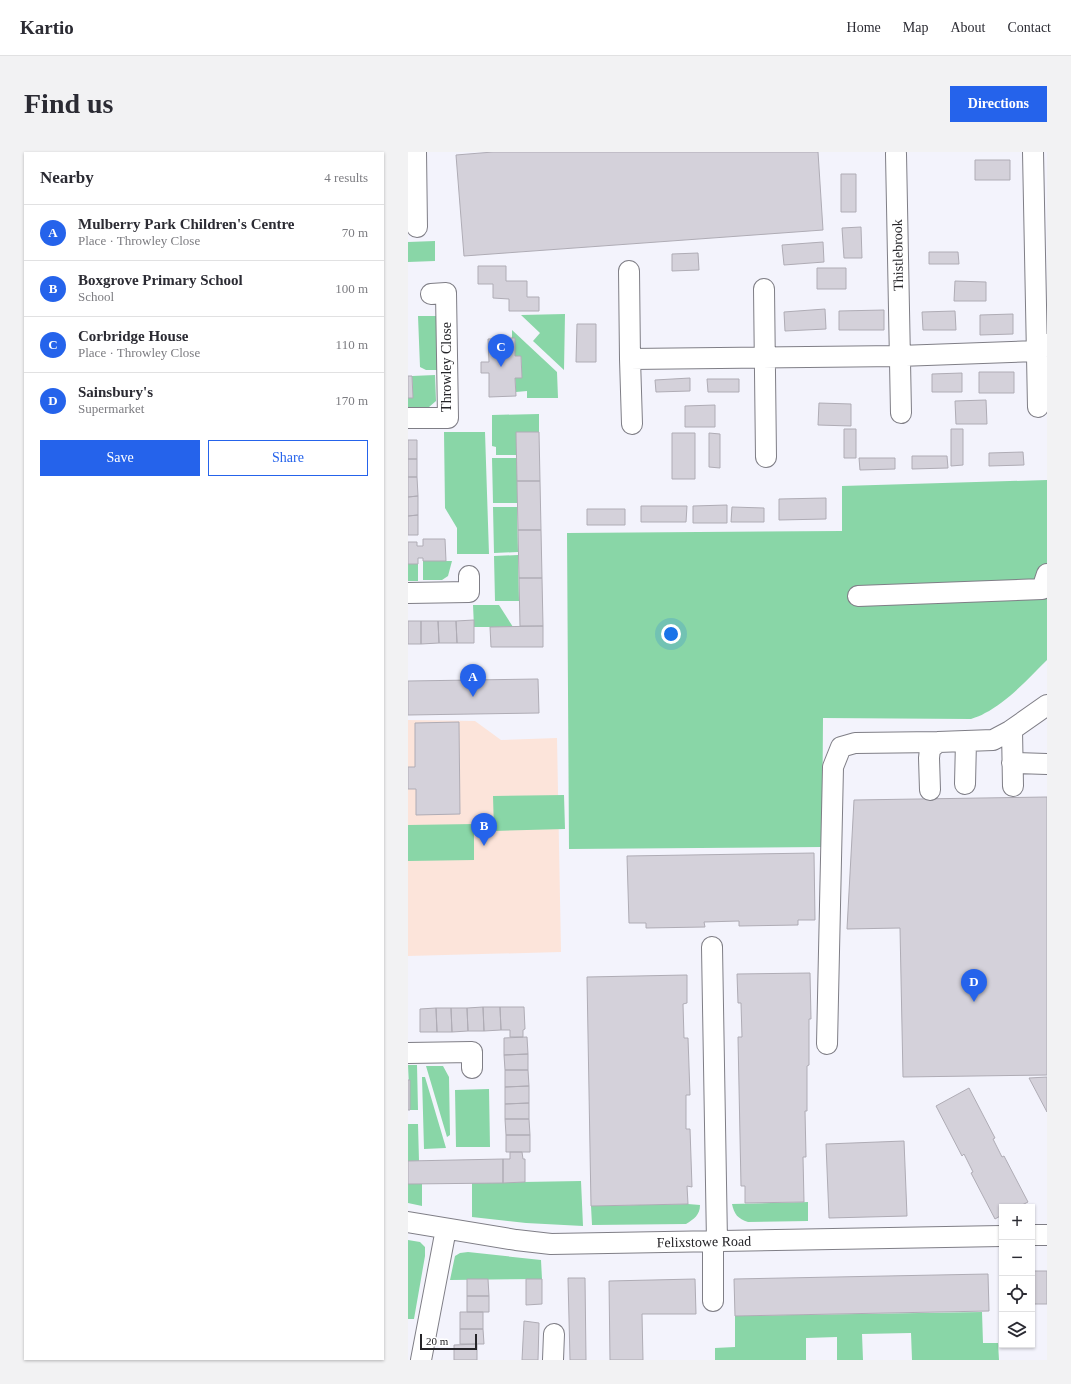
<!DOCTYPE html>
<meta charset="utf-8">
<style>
body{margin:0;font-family:"Times New Roman",serif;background:#f2f2f3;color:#2b2b33}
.controls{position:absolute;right:12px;bottom:12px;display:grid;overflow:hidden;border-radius:0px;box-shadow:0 1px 3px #0004}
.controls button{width:36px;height:36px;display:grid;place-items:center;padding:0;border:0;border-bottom:1px solid #e1e1e2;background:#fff;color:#2b2b33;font:20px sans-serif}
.scale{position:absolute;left:12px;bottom:10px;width:57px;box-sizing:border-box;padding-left:4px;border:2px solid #252428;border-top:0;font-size:11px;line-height:14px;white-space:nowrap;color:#252428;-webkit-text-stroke:3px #fff;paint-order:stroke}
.you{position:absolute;left:263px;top:482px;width:14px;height:14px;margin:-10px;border:3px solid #fff;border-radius:50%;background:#1a73e8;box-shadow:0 0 0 6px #1a73e833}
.badge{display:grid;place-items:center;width:26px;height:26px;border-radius:50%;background:#2563eb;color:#fff;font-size:13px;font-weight:700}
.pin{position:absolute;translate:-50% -33px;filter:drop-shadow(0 1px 2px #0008)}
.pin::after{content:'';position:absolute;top:21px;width:14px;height:12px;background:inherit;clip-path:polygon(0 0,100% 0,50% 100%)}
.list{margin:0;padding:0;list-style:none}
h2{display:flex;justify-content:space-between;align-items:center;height:52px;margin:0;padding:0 16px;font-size:17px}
h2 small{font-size:13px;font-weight:400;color:#7c7c81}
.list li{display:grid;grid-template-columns:26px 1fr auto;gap:12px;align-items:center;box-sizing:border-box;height:56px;padding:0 16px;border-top:1px solid #e1e1e2}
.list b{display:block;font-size:15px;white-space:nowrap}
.list p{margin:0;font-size:13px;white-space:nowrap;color:#7c7c81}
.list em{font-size:13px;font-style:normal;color:#7c7c81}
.actions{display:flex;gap:8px;padding:12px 16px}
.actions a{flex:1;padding:9px 0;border:1px solid #2563eb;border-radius:0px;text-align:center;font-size:14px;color:#2563eb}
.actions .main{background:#2563eb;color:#fff}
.icon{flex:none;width:22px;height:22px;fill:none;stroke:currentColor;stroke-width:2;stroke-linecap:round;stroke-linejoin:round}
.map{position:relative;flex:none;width:639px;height:1208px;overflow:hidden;border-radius:0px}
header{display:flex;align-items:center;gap:24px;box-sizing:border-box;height:56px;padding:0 20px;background:#fff;border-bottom:1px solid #e1e1e2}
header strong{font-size:19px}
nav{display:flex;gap:22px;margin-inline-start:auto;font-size:14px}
.intro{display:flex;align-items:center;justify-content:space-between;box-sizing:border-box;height:96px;padding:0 24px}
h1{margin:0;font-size:28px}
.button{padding:10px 18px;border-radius:0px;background:#2563eb;color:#fff;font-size:14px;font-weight:700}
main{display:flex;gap:24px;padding:0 24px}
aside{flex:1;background:#fff;border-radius:0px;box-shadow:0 1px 3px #0004}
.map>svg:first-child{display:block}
</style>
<header>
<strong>Kartio</strong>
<nav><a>Home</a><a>Map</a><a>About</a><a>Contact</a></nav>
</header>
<div class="intro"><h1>Find us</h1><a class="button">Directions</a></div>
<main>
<aside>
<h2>Nearby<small>4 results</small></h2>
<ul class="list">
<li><span class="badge">A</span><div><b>Mulberry Park Children's Centre</b><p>Place · Throwley Close</p></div><em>70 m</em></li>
<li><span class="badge">B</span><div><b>Boxgrove Primary School</b><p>School</p></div><em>100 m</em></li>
<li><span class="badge">C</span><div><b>Corbridge House</b><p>Place · Throwley Close</p></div><em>110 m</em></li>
<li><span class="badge">D</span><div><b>Sainsbury's</b><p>Supermarket</p></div><em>170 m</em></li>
</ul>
<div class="actions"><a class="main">Save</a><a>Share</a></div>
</aside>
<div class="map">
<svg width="639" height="1208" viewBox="0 0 639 1208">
<rect width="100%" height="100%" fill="#f3f3fc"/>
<path fill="#fce4da" d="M0 568 67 569 93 588 149 586 153 800 0 804Z"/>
<path fill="#89d6a7" d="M27 89V109L0 110V90Z
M157 162 156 218 125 189 132 181 113 163Z
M10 164H32L31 218H18L12 215Z
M104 178 149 220 150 246H119V239L108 240 107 226 114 225 113 204H107V186H104Z
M27 223 28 249 21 255H0V246H5L4 224Z
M131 262V280H108V303H88V295L84 294V263Z
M36 280H77L81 402H49V376L37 356Z
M84 306H109V351H85Z
M639 328V508C622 525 599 550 577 561 573 564 567 565 563 567L415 566 414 695 161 697 159 381 434 379V334Z
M85 355H109L110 400 86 401Z
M110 403 111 449H87L86 404Z
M15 409H44L40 424 34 428H15Z
M0 412H10V429H0Z
M65 453H91L105 475H66Z
M156 643 157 677 86 679 85 644Z
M66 672V708L0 709V673Z
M0 913H9L10 958H2Z
M18 914H35L41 925 42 983 39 985Z
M14 925H17L38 996 16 997Z
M81 937 82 995H48L47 938Z
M0 972H10L11 1009H0Z
M173 1029 175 1074 118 1071 64 1065V1031Z
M0 1032H14V1054L0 1051Z
M400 1050V1069L340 1070C330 1067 326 1062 324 1052Z
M280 1052 292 1053C292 1063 286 1067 278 1072L184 1073 183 1054Z
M0 1088 12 1090 17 1095V1104L6 1167H0Z
M60 1100 133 1108 134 1127 42 1128 47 1104 52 1101Z
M574 1160 575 1191H590L591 1208H504L503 1181 454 1182 455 1208H429V1185L398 1186V1208H307V1196L327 1195V1164Z"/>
<path fill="#d4d1da" stroke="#afacb5" d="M85 0H410L415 78 56 104 48 3Z
M567 8H602V28H567Z
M433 22H448V60H433Z
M453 75 454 106H436L434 76Z
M415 90 416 110 376 113 374 93Z
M521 100H550L551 112H521Z
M290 101 291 118 264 119V102Z
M70 114H98V129H119V145H131V159H101V147L85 146V132H70Z
M409 116H438V137H409Z
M547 129 578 130V149H546Z
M417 157 418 177 377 179 376 160Z
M476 158V178H431V159Z
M547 159 548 178H515L514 160Z
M605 162V182L572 183V163Z
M169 172H188V210H168Z
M104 186H107V204H113L114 226H107L108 244 81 245V221H73V210H81L80 187Z
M571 220H606V241H571Z
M554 221V240H524V222Z
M0 224H4L5 246H0Z
M282 226V239L248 240 247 228Z
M299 227H331V240H300Z
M578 248 579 272H548L547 249Z
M411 251 443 252V274L410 273Z
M307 253V275H277V254Z
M436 277H448V306H436Z
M543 277H555V313L543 314Z
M108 280H131L132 329H109Z
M264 281H287V327H264Z
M301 281 312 282V316L301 315Z
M0 288H9V307H0Z
M615 300 616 313 581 314V301Z
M504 304H539L540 316 504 317Z
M451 306H487V317L452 318Z
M0 307H9V325H0Z
M0 325H9L10 344 0 345Z
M109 329H132L133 378H110Z
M10 344V363L0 364V345Z
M418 346V367L371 368V347Z
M319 353V371H285V354Z
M233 354H279L278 370H233Z
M324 355 356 356V370H323Z
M179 357H217V373H179Z
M10 363V383H0V364Z
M110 378H133L134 426H111Z
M15 387H37L38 409H15V406H10V412H0V390H9V394H15Z
M111 426H134L135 474H112Z
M66 468V491H49L48 469Z
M0 469H13V492H0Z
M13 469H30L31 491 13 492Z
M30 469H48L49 491H31Z
M135 474V495H83L82 475Z
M130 527 131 561 0 563V529Z
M51 570 52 662 8 663V637H0V615H7V571Z
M639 645V923L495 925 492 776 439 777 446 648Z
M406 701 407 768H390V773L331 774V769L296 770 297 775 238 776V771H221L219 704Z
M402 821 403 867H401V913L399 914V959H397L398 1005H395L396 1050 337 1051V1034H333L330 885H334L333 851H330L329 822Z
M278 823H279V851L275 852 276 886H280L282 943H278V977H282L284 1035 279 1034 280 1052 183 1054 179 825Z
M75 855 76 879H60L59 856Z
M75 855H92L93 878 76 879Z
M92 855H116L117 877 115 878V885H102V878H93Z
M28 856H43L44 880H29Z
M28 856 29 880H12V857Z
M43 856H59L60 879 44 880Z
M119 885 120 902 96 903V886Z
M120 902V918H97L96 903Z
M97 918H120L121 934 97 935Z
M639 925V960L621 926Z
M0 928H2V958H0Z
M121 934V951L97 952V935Z
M561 936 587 986 585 987 594 1005 596 1004 620 1050 610 1055H594V1063L587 1067 563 1021 565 1020 556 1002 554 1004 528 954Z
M121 951V967H97V952Z
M97 967H121L122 983H98Z
M98 983H122V1000H98Z
M496 989 499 1064 421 1066 418 992Z
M102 1000H114L115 1007H117V1030L95 1031V1007H102Z
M95 1007V1031L0 1032V1009Z
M624 1119H639V1152H624Z
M580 1122 581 1159 327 1164 326 1127Z
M160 1126H177L178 1208H162Z
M59 1127H80L81 1144H59Z
M118 1127H134V1152L118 1153Z
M287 1127 288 1162H234L235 1208H202L201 1129Z
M59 1144H81V1160H59Z
M52 1160H75V1177H52Z
M116 1169 131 1171 130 1208H114Z
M52 1177H75L76 1192H52Z
M69 1192V1208H46V1193Z"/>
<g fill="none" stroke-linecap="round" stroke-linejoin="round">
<defs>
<path id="minor" d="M8 0 9 75
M625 0 630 255
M488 2 493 261
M221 119 222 207 491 204 629 199 639 192
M356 137 358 305
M222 207 224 272
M0 266H40L38 141 23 142
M0 441 61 440V424
M450 444 634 437 639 422
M604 578 605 634
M604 611 639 612
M557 632 558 589
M522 638 521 606 522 597 530 590 585 588 602 579 639 553
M304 795 309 1090
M419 892 425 615 433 595 447 591 530 590
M0 901 64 900V916
M0 1070 108 1088 143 1092 594 1084
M624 1083H639
M305 1149V1090
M13 1208 38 1077
M145 1208 146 1182"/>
</defs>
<use href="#minor" stroke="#7f7e86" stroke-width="22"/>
<use href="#minor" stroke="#fff" stroke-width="20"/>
</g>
<g text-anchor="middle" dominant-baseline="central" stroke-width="3" stroke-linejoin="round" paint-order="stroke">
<g font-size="14" fill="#252428" stroke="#fff">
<text transform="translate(490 103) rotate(-91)">Thistlebrook</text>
<text transform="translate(38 215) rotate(-90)">Throwley Close</text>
<text transform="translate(296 1090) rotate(-1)">Felixstowe Road</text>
</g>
</g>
</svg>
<div class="controls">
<button>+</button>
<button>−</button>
<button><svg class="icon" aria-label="locate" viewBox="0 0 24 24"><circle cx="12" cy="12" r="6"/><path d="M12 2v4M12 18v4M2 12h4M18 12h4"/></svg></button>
<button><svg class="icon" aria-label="layers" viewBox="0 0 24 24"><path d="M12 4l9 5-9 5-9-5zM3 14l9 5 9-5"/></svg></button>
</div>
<div class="scale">20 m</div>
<div class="you"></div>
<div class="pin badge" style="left:65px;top:545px">A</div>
<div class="pin badge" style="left:76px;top:694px">B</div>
<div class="pin badge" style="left:93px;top:215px">C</div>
<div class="pin badge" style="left:566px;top:850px">D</div>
</div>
</main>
